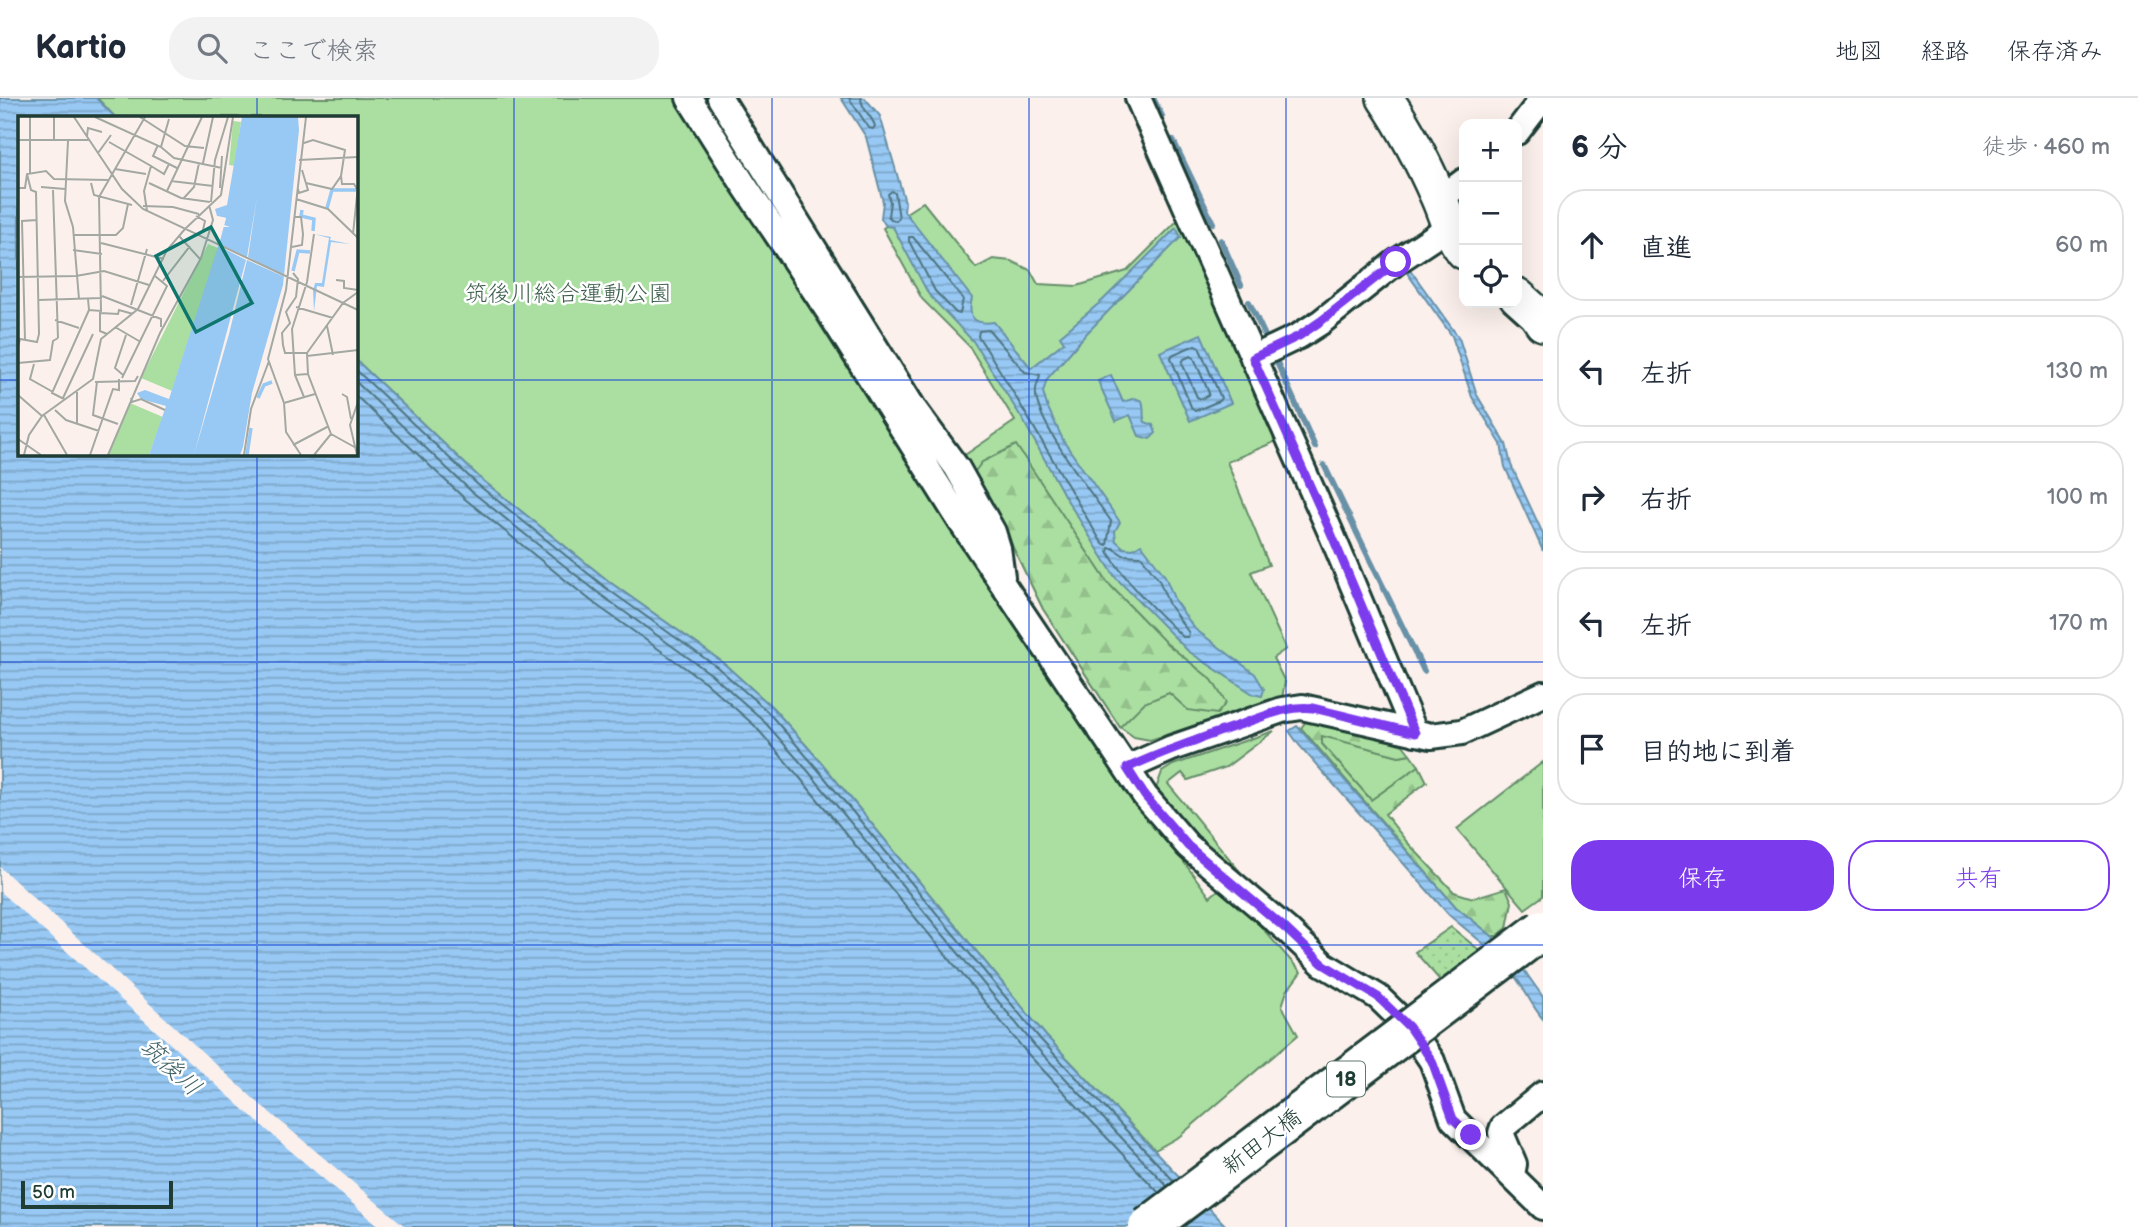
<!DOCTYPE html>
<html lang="ja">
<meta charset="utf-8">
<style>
body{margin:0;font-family:"Balsamiq Sans","Klee One",sans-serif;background:#f2f2f3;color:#1f2937}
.controls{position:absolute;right:21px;top:21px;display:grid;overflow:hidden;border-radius:14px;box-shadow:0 7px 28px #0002}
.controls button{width:63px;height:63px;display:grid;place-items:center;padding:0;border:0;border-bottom:2px solid #e0e1e3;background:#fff;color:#1f2937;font:35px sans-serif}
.scale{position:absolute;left:21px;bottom:18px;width:152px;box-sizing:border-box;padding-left:7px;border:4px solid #1f3d34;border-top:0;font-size:19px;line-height:24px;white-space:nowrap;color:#1f3d34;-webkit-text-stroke:5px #fff;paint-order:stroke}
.stop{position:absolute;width:21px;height:21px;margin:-16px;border:5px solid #7c3aed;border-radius:50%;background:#fff}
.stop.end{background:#7c3aed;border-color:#fff;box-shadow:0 2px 7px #0008}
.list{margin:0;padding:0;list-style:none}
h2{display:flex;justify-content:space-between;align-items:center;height:91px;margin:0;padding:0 28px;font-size:30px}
h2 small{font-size:23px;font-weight:400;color:#747a83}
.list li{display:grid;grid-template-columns:46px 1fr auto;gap:21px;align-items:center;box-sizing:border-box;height:112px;margin:0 14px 14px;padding:0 14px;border:2px solid #e0e1e3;border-radius:28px}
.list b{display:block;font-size:26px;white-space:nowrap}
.list em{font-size:23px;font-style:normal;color:#747a83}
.actions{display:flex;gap:14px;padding:21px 28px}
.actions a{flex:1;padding:16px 0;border:2px solid #7c3aed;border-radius:28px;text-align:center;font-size:24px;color:#7c3aed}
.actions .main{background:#7c3aed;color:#fff}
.icon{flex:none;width:38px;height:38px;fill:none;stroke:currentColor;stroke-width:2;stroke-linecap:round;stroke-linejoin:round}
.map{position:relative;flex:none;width:1543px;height:1129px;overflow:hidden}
header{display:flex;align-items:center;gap:42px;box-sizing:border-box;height:98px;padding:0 35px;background:#fff;border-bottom:2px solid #e0e1e3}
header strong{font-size:33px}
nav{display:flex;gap:38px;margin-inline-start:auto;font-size:24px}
.search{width:490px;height:63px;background:#f2f2f3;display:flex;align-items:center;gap:18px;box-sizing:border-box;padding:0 24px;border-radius:28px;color:#747a83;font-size:26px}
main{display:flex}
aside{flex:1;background:#fff}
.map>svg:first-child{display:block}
</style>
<header>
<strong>Kartio</strong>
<div class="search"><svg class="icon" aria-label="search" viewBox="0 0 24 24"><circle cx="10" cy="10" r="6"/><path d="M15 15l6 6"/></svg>ここで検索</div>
<nav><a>地図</a><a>経路</a><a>保存済み</a></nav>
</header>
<main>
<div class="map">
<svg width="1543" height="1129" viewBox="0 0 1543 1129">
<defs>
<pattern id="forest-firs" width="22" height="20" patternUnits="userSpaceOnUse" patternTransform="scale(1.75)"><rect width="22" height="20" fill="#abdfa1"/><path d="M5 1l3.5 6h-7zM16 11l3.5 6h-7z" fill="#93c08b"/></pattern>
<pattern id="garden-dots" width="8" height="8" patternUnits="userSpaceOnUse" patternTransform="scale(1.75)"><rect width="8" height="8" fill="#abdfa1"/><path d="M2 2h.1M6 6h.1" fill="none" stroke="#93c08b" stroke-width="1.8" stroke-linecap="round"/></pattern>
<pattern id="water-rules" width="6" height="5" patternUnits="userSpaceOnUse" patternTransform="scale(1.75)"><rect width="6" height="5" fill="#98c9f4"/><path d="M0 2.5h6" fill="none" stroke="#7ba4c6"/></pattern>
</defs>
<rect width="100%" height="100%" fill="#fbf0ec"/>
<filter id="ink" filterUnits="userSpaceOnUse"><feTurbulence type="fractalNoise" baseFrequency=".0143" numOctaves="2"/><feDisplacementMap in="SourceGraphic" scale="14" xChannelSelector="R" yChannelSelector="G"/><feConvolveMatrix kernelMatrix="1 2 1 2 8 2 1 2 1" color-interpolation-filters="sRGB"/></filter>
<g filter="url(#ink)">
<path fill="#abdfa1" stroke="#658e6a" stroke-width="2" d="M97 0H676C848 271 1017 544 1210 799L1224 787 1301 874 1287 893 1282 908 1298 937 1180 1038 1155 1052 1046 938 820 663 772 609 721 563 611 485 481 381 355 261V19H115Z
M923 104 976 170 993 161 1011 163 1030 172 1038 186 1077 188 1127 173 1181 119 1279 342 1227 364 1269 467 1251 474 1286 551 1273 560 1285 584 1282 600 1150 642 1134 639 1120 629 1043 511 1006 435 959 361 1015 323 969 248 922 201 883 130Z
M1274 633 1226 669 1188 682 1182 675 1168 686 1255 792 1194 741 1156 691 1162 674 1173 667Z
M1322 637 1399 658 1410 656 1419 668 1371 702 1322 646Z
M1543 664V798L1525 811 1457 731Z"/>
<path fill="url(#forest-firs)" stroke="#658e6a" stroke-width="2" d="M1016 347 1108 485 1166 545 1212 582 1226 605 1217 616 1188 612 1169 595 1144 605 1120 629 1043 511 1006 435 973 376 982 364Z
M1315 621 1403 647 1410 656 1399 658 1322 638V646L1371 702 1419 668 1427 684 1385 716 1407 744 1454 794 1473 800 1506 790 1512 804 1507 830 1497 838H1492L1456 809 1301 630 1307 622Z"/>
<path fill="url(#garden-dots)" stroke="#658e6a" stroke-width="2" d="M1451 829 1484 856 1445 888 1415 854Z"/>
<path fill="url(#water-rules)" stroke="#6891a7" stroke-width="2" d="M0 0H96L115 19H19V355H355V261L481 381 611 485 721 563 772 609 820 663 1046 938 1227 1129H0Z
M841 0H865L880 18 905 104 904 113 972 200C967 220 974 227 994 224L1031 270 1064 244 1060 238 1103 202 1176 130 1181 139 1086 236 1047 281 1043 294 1047 308 1064 344 1120 424 1115 433 1116 443 1124 450 1133 451 1141 446 1165 478 1175 503 1195 531 1255 576 1264 591 1262 598 1253 596 1188 553 1115 479 1064 397 1023 322 973 243 929 197 893 129 886 128 881 120 883 104 866 39Z
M1409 170 1459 240 1477 297 1506 346 1511 367 1543 436V453L1505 369 1501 346 1472 299 1452 238 1405 172Z
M1201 236 1231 305 1190 323 1160 254Z
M1111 277 1123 304 1135 300 1142 303C1145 310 1142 317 1145 324L1153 327 1156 335 1150 341 1139 338 1130 317 1116 323 1098 283Z
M1297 628 1456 809 1492 838 1500 846 1505 855 1523 871 1543 899V921C1531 908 1525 890 1513 876 1495 853 1471 836 1449 817L1299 647 1289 633Z"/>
<path fill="#fbf0ec" d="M0 769 255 1002 406 1129H380L286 1049 0 794Z"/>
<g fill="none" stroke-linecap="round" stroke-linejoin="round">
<path stroke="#4f7581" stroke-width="2" d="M849 0 869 30 873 31 875 28C872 18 861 11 861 0
M892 93 895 95 899 120 896 123 891 121 888 118 890 104 888 96Z
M913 139 963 201 960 216 956 215 935 193 909 143V139Z
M989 232 1025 274 1040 277C1039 282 1036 287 1036 292 1032 319 1094 399 1111 423L1107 447 1102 445C1060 377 1022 305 978 238L979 233Z
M1195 247 1199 249 1221 300 1219 303 1195 313 1192 311 1171 260 1172 257Z
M1191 258 1194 260 1209 295 1208 298 1201 301 1197 299 1182 265 1184 261Z
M355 271 477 386 606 490 717 569 767 613 815 668 1041 942 1174 1083
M355 283 471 393 601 497 711 576 761 620 808 673 1035 948 1167 1088
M355 297 465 401 595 506 705 584 754 627 800 680 1027 955 1159 1095
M1109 450H1113L1123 457 1141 458 1159 482 1169 507 1189 535 1188 539H1183C1156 513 1128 487 1108 454Z"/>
<path stroke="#6891a7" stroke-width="6" d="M1153 0 1162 18
M1173 42 1213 125
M1221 142 1241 187
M1249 204 1267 242
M1275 260 1315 349
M1324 367 1424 573"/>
<defs>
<path id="street" d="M689 0 744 87 831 217 961 424 1145 698 1188 748 1286 831 1323 866 1378 899 1409 929 1432 963 1453 1021 1543 1109
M720 0 914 311 957 370 993 434 998 450 1002 479
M1138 0 1331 435 1415 635
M1517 34 1543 0
M1440 101 1464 83
M1253 260 1299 238 1321 224 1396 164 1449 129
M1127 670 1172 650 1282 612 1302 609 1431 638 1462 634 1543 596
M1512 1077 1514 1066 1501 1035 1503 1029 1543 996"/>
<path id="secondary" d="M1385 0C1406 31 1423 64 1438 98 1447 118 1450 135 1464 153
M1517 198 1537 216 1543 225"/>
</defs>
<use href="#street" stroke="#1f3d34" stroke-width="30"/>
<use href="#secondary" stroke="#1f3d34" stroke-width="40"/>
<use href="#street" stroke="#fff" stroke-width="24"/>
<use href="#secondary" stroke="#fff" stroke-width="35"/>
<defs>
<path id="primary-bridge" d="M1148 1129 1543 831"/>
</defs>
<use href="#primary-bridge" stroke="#1f3d34" stroke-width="44" stroke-linecap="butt"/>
<use href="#primary-bridge" stroke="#fff" stroke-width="38"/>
</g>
</g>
<g fill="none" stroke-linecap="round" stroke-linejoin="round" filter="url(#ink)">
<path stroke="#7c3aed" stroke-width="9" d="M1396 164 1321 223 1299 238 1253 260 1331 435 1415 635 1313 610C1288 607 1263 619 1239 627 1201 640 1164 653 1127 670L1145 698 1188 748 1286 831 1323 866 1378 899 1409 929 1432 963 1453 1021 1471 1037"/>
</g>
<path fill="none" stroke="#1d4ed8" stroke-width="2" stroke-opacity="0.55" d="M257 0V19M514 0V1129M772 0V1129M1029 0V1129M1286 0V1129M0 282H19M355 282H1543M257 355V1129M0 564H1543M0 847H1543"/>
<g text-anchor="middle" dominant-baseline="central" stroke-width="5" stroke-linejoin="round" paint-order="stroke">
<rect fill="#fff" stroke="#627771" stroke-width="2" x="1327" y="963.5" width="38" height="35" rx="5"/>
<g font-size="21" font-weight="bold" fill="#1f3d34">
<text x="1346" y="981">18</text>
</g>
<g font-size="23" fill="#3b5d4a" stroke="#fff">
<text x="568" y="196">筑後川総合運動公園</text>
</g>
<g font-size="23" fill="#1f3d34" stroke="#fff">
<text transform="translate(1262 1044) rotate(-37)">新田大橋</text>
</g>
<g font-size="24" font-style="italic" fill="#3d6064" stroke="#fff">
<text transform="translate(171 969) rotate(43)">筑後川</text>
</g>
</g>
<g transform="translate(18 18)">
<rect width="340" height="340" fill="#fbf0ec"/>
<path d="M190 128 200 132 154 275 123 262ZM112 287 145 301 131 339H90Z" fill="#abdfa1"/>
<path d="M215 5 223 6 217 50 211 49Z" fill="#abdfa1"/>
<path d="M224 1H280L281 14 265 169 234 277 225 331 222 339H131L148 290 123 283 119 277 127 274 151 283 203 121 208 102 199 100 197 93 209 89ZM296 118 313 121 312 124 332 128 313 126 306 171 299 170 296 195 295 175 297 167H304L311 122Z" fill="#98c9f4"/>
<path d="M239 81 230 141 269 162 229 144 211 218 176 339 228 144 197 128 204 105 199 100 208 102 206 109 212 111H205L201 128 229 141Z" fill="#fbf0ec"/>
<path fill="none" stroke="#98c9f4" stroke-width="3.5" d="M309 92 314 74H338M284 94 283 100 296 103 295 115M275 155 280 135 292 136M240 282 246 269 254 266M229 339 233 312"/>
<path fill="none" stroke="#a3a8a2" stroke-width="2" d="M56 1 104 73 125 93 340 194M77 1 143 31 156 42 204 52M122 1 167 30 186 32M69 20 70 12 84 16M0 24H72M36 25V1M50 25 47 85 55 111 61 183M91 26 133 50 126 75 129 95M286 27 295 24 327 34 323 60 314 73 288 67M140 29 135 40 159 52M143 31 151 3M80 37 93 19M281 44 340 41M185 47 195 1M133 50 146 58 151 48M97 53 128 58M12 57V1M323 60 324 68H336L339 73M153 65 195 70M73 67 76 79 114 89M131 67 163 82 192 86M23 71 47 73M0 72H7L9 58 28 55 36 63 91 64M202 72 204 40M280 73 281 77 290 74 284 54M35 74 40 222M149 75 184 1M165 83 176 71 181 47M278 83 310 93 340 122M193 86 197 44 210 1M125 90 155 91 181 98M178 100 187 105 185 114H192M167 113 203 79 215 1M335 118 340 70M55 119H98L105 112 110 88M161 120 182 143M83 127 146 143M274 131 284 129 285 118 283 101H276M55 134 84 138M275 157 280 163 278 181 268 196 272 207 264 217 265 229 267 237H289M58 160 86 155 131 169M0 161 58 160M318 164 326 165V172L340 174M145 165 172 130M84 180 143 203V211M20 184 84 182M113 189 129 133M278 191 315 202M71 194 83 195 81 81 127 1M82 196V215L89 218M82 197 100 198 101 194 115 198M37 204 61 212M309 210 315 239M97 211 121 225M7 224 4 105 19 104M0 231 2 223 19 226 21 218 18 76 13 74 9 58M289 240 340 234M0 247 32 244 35 225 40 222M16 248 12 263 35 276M290 258 277 259 274 213 289 166 296 118M105 259 97 252 108 219M277 259 286 281M104 262 149 170 137 160M77 266 117 265 120 260M79 266 75 299 100 308M59 276V308M324 278 329 281 333 303M0 279 24 300M45 282 75 218M113 282 114 286 123 283 147 294M46 283 34 277 71 194 70 183M266 287 297 278M37 294 48 304 81 315M26 299 49 339M313 318 290 258 289 237 325 187 340 176M313 318 340 333M0 323 23 339M275 329 311 310M6 339 11 319 24 300 75 263 83 223 120 193 149 134 167 113M72 339 95 273 101 274V263M90 339 142 217 183 142 195 104 191 89M226 339 233 293 251 245M283 339 268 316 266 287 250 243 268 174 288 1M296 339 313 318M339 339 332 309 340 286"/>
<path fill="#0f766e" fill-opacity="0.15" stroke="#0f766e" stroke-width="3.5" d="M193 111 234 187 178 216 138 140Z"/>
<rect width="340" height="340" fill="none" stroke="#1f3d34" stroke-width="3.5"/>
</g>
</svg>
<div class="controls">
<button>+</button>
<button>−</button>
<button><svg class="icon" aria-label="locate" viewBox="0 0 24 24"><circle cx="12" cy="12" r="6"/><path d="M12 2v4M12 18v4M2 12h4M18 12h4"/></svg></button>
</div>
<div class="scale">50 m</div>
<div class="stop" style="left:1396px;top:164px"></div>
<div class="stop end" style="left:1471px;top:1037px"></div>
</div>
<aside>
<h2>6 分<small>徒歩 · 460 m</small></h2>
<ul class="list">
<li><svg class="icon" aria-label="ahead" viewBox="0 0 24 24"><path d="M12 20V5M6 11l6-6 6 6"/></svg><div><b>直進</b></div><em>60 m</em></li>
<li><svg class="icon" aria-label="left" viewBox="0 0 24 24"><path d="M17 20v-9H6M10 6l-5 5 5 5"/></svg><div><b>左折</b></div><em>130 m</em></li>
<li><svg class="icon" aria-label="right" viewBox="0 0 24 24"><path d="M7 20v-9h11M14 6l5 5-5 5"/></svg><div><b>右折</b></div><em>100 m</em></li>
<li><svg class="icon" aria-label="left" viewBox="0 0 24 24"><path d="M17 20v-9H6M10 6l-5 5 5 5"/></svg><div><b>左折</b></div><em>170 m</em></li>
<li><svg class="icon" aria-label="arrive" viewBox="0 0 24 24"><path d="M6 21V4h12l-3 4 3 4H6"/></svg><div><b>目的地に到着</b></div></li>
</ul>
<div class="actions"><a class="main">保存</a><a>共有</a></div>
</aside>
</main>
